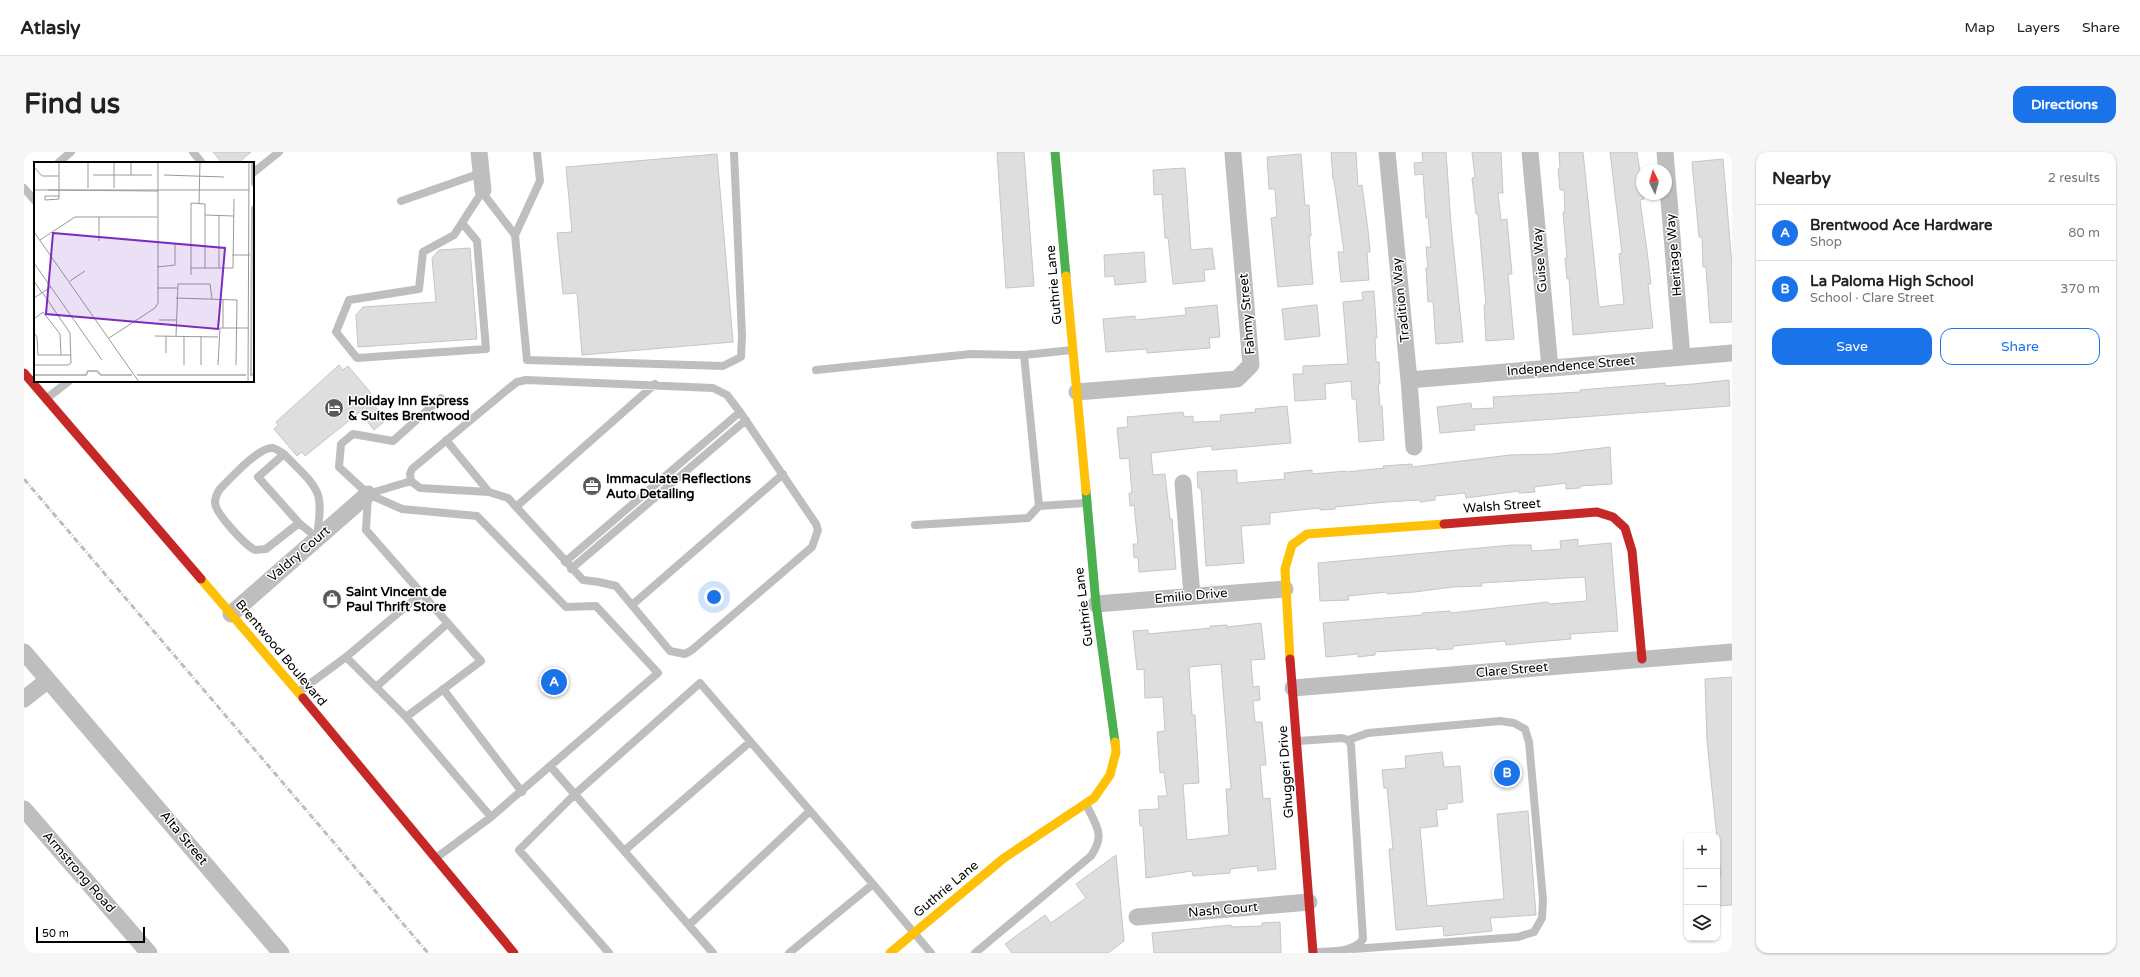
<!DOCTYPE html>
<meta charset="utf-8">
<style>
body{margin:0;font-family:"Varela Round",sans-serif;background:#f6f6f6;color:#222}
.controls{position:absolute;right:12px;bottom:12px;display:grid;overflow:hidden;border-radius:8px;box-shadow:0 1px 3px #0004}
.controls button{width:36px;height:36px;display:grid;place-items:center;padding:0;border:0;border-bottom:1px solid #e0e0e0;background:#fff;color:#222;font:20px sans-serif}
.compass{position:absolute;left:1612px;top:12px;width:36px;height:36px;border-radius:50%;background:#fff;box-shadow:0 1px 3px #0004;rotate:355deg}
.scale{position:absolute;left:12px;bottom:10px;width:109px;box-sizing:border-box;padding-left:4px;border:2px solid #000;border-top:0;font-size:11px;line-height:14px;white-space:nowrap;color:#000;-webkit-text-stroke:3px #fff;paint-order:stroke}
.you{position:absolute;left:690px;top:445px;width:14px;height:14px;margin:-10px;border:3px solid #fff;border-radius:50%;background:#1a73e8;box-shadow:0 0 0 6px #1a73e833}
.badge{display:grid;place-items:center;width:26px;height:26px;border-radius:50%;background:#1a73e8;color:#fff;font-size:13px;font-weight:700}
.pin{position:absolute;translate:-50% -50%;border:2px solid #fff;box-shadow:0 1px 4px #0006}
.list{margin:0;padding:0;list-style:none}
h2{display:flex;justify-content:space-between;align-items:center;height:52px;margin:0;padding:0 16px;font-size:17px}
h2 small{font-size:13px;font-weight:400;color:#767676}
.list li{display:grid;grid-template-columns:26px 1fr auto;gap:12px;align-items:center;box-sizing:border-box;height:56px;padding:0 16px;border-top:1px solid #e0e0e0}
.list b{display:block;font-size:15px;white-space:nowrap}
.list p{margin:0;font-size:13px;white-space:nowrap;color:#767676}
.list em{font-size:13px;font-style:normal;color:#767676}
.actions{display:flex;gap:8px;padding:12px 16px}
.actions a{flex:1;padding:9px 0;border:1px solid #1a73e8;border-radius:12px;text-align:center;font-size:14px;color:#1a73e8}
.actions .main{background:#1a73e8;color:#fff}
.icon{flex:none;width:22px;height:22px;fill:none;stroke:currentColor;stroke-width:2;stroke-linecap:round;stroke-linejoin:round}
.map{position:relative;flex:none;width:1708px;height:801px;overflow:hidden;border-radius:12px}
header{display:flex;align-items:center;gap:24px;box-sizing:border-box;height:56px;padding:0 20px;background:#fff;border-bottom:1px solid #e0e0e0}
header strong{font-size:19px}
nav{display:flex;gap:22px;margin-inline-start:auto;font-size:14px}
.intro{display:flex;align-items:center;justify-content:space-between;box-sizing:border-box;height:96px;padding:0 24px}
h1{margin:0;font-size:28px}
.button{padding:10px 18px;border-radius:12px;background:#1a73e8;color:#fff;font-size:14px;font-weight:700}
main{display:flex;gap:24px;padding:0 24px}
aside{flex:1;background:#fff;border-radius:12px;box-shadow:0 1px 3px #0004}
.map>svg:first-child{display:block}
</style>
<header>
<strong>Atlasly</strong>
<nav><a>Map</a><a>Layers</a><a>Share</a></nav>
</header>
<div class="intro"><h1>Find us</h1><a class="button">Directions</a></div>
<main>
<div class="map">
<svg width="1708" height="801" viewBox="0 0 1708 801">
<rect width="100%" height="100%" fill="#fff"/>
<path fill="#dedede" stroke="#c6c6c6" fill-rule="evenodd" d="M189 0H227L214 11H198Z
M973 0H1000L1010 134 982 136Z
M1307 0H1332L1334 34 1338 33 1344 78 1346 100H1343L1345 128 1317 130 1314 100H1320L1310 28H1309Z
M1398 0H1422L1427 72 1439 190 1412 192 1409 149 1404 150 1402 116H1404L1402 95H1407L1404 65 1402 66 1399 22 1391 23 1390 11 1399 10Z
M1448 0H1477L1479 41H1474L1477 68 1483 67 1488 122H1484L1490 187 1462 189 1460 153H1462L1454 62H1452L1448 26 1451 25Z
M1535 0H1559L1575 155 1600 152 1595 102 1598 101 1586 0H1613L1620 47 1616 48 1623 99 1627 132H1624L1629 176 1549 183 1545 126 1543 127 1541 106H1543L1539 60H1541L1540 38H1536L1534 17H1536Z
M693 2 709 190 558 203 553 141 539 142 533 81 548 80 542 15Z
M1277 2 1281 53H1285L1287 84H1285L1289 132 1254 135 1247 66 1253 65 1251 37H1245L1243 5Z
M1699 7 1708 113V170L1686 171 1682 115H1679L1678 85H1675L1668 10Z
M1161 16 1167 98 1188 96 1191 117 1180 118 1181 129 1149 132 1144 86H1141L1138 42 1130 43 1129 18Z
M446 96 453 187 334 195 332 163 339 155 412 150 408 106 415 98Z
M1120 100 1122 130 1091 133 1090 124 1081 125 1080 103Z
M1350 139 1353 186H1351L1352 210H1355L1356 232H1354L1356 254H1358L1360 288 1335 290 1332 247H1328L1327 229 1301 232 1302 247 1271 249 1269 222H1279V214L1324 212 1319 150 1339 148 1338 140Z
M1193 153 1196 185 1185 186 1186 196 1123 201V197L1082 200 1079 167 1111 164V168L1162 163 1161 156Z
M1291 153H1293L1296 184 1261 188 1258 157Z
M315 213 319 218 324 214 347 241 343 244 362 268 350 278 336 260 281 304 278 300 273 304 250 277 254 273 252 270Z
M1705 228 1706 254 1450 273 1451 278 1416 281 1413 255 1447 251 1448 257 1470 256 1469 245 1556 240V238L1641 231V234L1669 232Z
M1263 254 1267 291 1188 298V294L1127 301 1129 323 1141 322 1146 367H1148L1149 379 1152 417 1115 420 1114 405 1110 406 1109 392H1114L1110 353 1106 354 1105 341H1108L1105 306 1096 307 1093 276 1104 275 1103 265 1159 260 1160 265 1169 264V270L1197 269 1196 263 1232 260 1231 257Z
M1586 295 1588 332 1556 334V336L1542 337V331L1510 335 1511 340 1495 341V339L1442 346 1441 341 1411 344V348L1396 350V348L1362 350 1311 355V357L1296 358V356L1246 361V372L1217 374 1220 411 1182 414 1177 336H1174L1173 320 1213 318V331L1261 327 1260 321 1288 318V322L1322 319V320L1360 316 1359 314 1388 312V315L1486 303 1528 302Z
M1554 387V394L1587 391 1594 479 1546 482 1547 487 1512 490 1482 493 1481 489 1429 494V497L1413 498V496L1351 500V503L1334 505V502L1302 505 1299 471 1398 463V461L1426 459 1427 461 1524 450 1525 452 1563 449 1561 425 1457 431 1458 434 1428 435 1391 440 1363 442V440L1324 444 1325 448 1296 449 1294 411 1488 393H1507L1508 399 1537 397 1536 389Z
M1237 471 1241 507 1227 508 1229 535 1235 534 1236 548 1229 549 1231 570H1238L1242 613H1236L1239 647 1246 646 1252 717 1234 719 1233 714 1206 717V721L1169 724 1168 719 1122 726 1119 674H1116L1115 658 1135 657 1134 644H1143L1140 620 1136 621 1133 580 1141 579 1139 545 1121 546 1120 517 1113 518 1109 479 1124 478V482L1187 476 1186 474 1203 473V475ZM1197 512 1207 637H1202L1205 683 1163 688 1159 632 1175 631 1171 563H1168L1165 515Z
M1708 525V753L1695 754 1693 726 1697 725 1683 589 1681 527Z
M1418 600 1420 615 1436 614 1439 650 1423 652V657L1412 658 1414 674 1396 676 1403 754 1480 747 1473 662 1504 659 1512 763 1466 766 1468 779 1420 784 1419 774 1372 778 1365 697H1369L1363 636H1360L1358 618 1382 616 1381 604Z
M1092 703 1100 789 1084 801H988L981 792 1021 763 1027 771 1062 746 1052 732Z
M1256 770 1257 801H1130L1128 781 1207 773V775L1238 774V771Z"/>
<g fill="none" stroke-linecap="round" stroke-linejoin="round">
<path stroke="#bebebe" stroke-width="8" d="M169 0 178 11
M34 11 47 0
M229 21 255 0
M0 36 11 49
M458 40 491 83 516 29 513 0
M377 49 457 21
M438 71 453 89 462 197 333 206 312 180 325 148 395 137 399 100 430 83 458 40 459 38
M491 83 503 208 699 214 717 205 718 184 710 0
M1048 198 1000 203 1015 354 1062 351
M792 218 947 202 1000 203
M502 228 689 236 703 243 716 260 792 372 794 378 788 395 668 498 661 502 646 499 592 434 575 430 559 428 484 346 465 340 396 336 387 329 386 322 388 317 484 237 493 230Z
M22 247 45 229
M422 288 465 340
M260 302C271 314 289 328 294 343 298 356 294 373 293 386L275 371 234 325Z
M260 302C257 300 252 297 249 296 235 294 206 327 196 337 193 341 191 346 191 351 192 362 221 393 231 398L242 397 275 371
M344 342 387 329
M493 354 631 232
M891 373 1004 366 1015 354
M541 410 716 260
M547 417 722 268
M608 453 759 322
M322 505 398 441
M352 535 424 471
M419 537 498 640
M276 539 322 505 382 565 457 509 342 378 344 343
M382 565 467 665 634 521 572 454 542 455 453 364 378 357 344 342 315 315 317 292 329 282 369 289 417 246
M1324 588 1344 581 1476 569 1490 571 1501 577 1505 590 1519 748 1518 766 1510 780 1494 785 1329 797
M1274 589 1318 586 1324 588 1327 593 1339 787C1330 801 1307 799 1290 800
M527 615 689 801
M600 699 726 590
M412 706 467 665
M849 732 907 801
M665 773 786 659
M585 801 495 698 551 642 676 531 849 732 765 801
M951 801 1067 704C1082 682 1072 674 1062 652"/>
<path stroke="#bebebe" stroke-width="17" d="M455 0 459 38
M1363 0 1385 228 1390 295
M1506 0 1526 216
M1641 0 1658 205
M1385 228 1708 201
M1053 240 1213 227 1227 213 1209 2
M1159 331 1168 444
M1072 452 1261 437
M207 462 344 342
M0 500 257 801
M1269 536 1708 500
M0 547 24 528
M0 657 125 801
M1113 765 1285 750"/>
<path stroke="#4caf50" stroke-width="9" d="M1031 0 1042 124
M1062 339 1072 452 1091 590"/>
<path stroke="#ffc107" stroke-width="9" d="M1042 124 1062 339
M177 427 279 546
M1266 507 1261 417 1268 393 1283 382 1420 372
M866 801 980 706 1070 646 1086 623 1092 600 1091 590"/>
<path stroke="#c62828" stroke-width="9" d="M0 221 177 427
M1420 372 1573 360 1589 365 1601 376 1608 399 1618 507
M1266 507 1289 801
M279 546 490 801"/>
<path stroke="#bebebe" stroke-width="3" stroke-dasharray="6 2 1 2" stroke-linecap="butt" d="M0 327 404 801"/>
</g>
<defs>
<symbol id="hotel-disc" viewBox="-11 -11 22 22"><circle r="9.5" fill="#595959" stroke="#fff"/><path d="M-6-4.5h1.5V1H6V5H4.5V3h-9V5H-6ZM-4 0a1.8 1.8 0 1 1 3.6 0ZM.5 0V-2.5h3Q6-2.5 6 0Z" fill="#fff"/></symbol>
<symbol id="office-disc" viewBox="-11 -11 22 22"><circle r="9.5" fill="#595959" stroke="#fff"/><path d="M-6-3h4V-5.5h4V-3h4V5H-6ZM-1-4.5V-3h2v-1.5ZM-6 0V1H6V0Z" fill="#fff"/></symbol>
<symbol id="shop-disc" viewBox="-11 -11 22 22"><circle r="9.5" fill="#595959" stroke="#fff"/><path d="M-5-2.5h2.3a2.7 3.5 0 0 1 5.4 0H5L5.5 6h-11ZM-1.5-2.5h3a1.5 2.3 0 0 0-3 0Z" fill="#fff"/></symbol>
</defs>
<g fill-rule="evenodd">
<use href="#hotel-disc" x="299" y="245" width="22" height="22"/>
<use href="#office-disc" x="557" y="323" width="22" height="22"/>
<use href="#shop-disc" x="297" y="436" width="22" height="22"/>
</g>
<g text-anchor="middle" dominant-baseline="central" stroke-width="3" stroke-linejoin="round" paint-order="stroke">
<g font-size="13" fill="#000" stroke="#fff">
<text transform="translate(1650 103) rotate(-95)">Heritage Way</text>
<text transform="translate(1516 108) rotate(-95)">Guise Way</text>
<text transform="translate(1030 133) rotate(-95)">Guthrie Lane</text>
<text transform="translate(1377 148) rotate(-96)">Tradition Way</text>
<text transform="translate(1223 162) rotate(-95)">Fahmy Street</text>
<text transform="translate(1547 214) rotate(-5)">Independence Street</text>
<text transform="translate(1478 354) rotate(-4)">Walsh Street</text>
<text transform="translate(275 402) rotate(-41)">Valdry Court</text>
<text transform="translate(1167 444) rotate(-5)">Emilio Drive</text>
<text transform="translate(1060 455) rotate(-97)">Guthrie Lane</text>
<text transform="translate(257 501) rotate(50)">Brentwood Boulevard</text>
<text transform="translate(1488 518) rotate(-5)">Clare Street</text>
<text transform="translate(1262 620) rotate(-94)">Ghuggeri Drive</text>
<text transform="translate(160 686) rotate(50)">Alta Street</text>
<text transform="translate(55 720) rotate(49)">Armstrong Road</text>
<text transform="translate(922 737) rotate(-40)">Guthrie Lane</text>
<text transform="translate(1199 758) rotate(-5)">Nash Court</text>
</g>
<g font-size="13" font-weight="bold" fill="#000" stroke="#fff" text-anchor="start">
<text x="324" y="249">Holiday Inn Express<tspan x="324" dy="15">&amp; Suites Brentwood</tspan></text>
<text x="582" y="327">Immaculate Reflections<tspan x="582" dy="15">Auto Detailing</tspan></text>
<text x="322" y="440">Saint Vincent de<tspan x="322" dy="15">Paul Thrift Store</tspan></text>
</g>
</g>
<g transform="translate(10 10)">
<rect width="220" height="220" fill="#fff"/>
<path fill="none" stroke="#bdbdbd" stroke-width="2" d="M218 0V22L220 25M220 43 218 46 217 213 220 212M0 213H52L54 209H63L67 213H98M103 213H212"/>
<path fill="none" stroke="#999" stroke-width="1" d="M25 0V37L11 38V34H25M54 0V26M80 0V26M0 5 8 14H25M59 13H118M97 13V0M130 13 190 15M0 28H215M14 28 124 29M165 41 166 0M171 53 199 54M65 55V79M0 70 105 220M6 78 41 55H123M198 93H216M0 101 68 198M123 105 141 103V82M157 106H199L200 37M185 106V53M157 113V41L171 42V106M0 119 8 131M36 119 51 109M123 126H143M0 136 17 125M142 136 203 138 202 203M189 137V166M0 157 9 150 26 172 27 193M125 158H142M0 171 3 175 4 193H37M121 174 184 175M132 174V191M142 174 144 122H176L178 137M150 174V203M167 174V203M75 176 121 146 124 141V0M0 203H34L37 201 36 171 8 130M184 203 186 166H215M214 220 215 0"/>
<path fill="#7b2cbf" fill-opacity="0.15" stroke="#7b2cbf" stroke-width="2" d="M19 71 191 86 184 167 12 152Z"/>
<rect width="220" height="220" fill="none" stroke="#000" stroke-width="2"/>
</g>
</svg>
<div class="controls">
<button>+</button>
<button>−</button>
<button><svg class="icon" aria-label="layers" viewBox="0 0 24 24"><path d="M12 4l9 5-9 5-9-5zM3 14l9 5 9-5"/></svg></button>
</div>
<svg class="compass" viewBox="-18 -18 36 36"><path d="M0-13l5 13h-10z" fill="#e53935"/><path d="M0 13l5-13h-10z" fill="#767676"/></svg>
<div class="scale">50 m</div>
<div class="you"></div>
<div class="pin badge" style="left:530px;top:530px">A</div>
<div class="pin badge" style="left:1483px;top:621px">B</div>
</div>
<aside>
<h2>Nearby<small>2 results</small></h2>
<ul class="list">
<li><span class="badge">A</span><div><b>Brentwood Ace Hardware</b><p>Shop</p></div><em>80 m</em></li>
<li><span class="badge">B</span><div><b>La Paloma High School</b><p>School · Clare Street</p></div><em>370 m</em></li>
</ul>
<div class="actions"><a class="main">Save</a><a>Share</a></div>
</aside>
</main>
